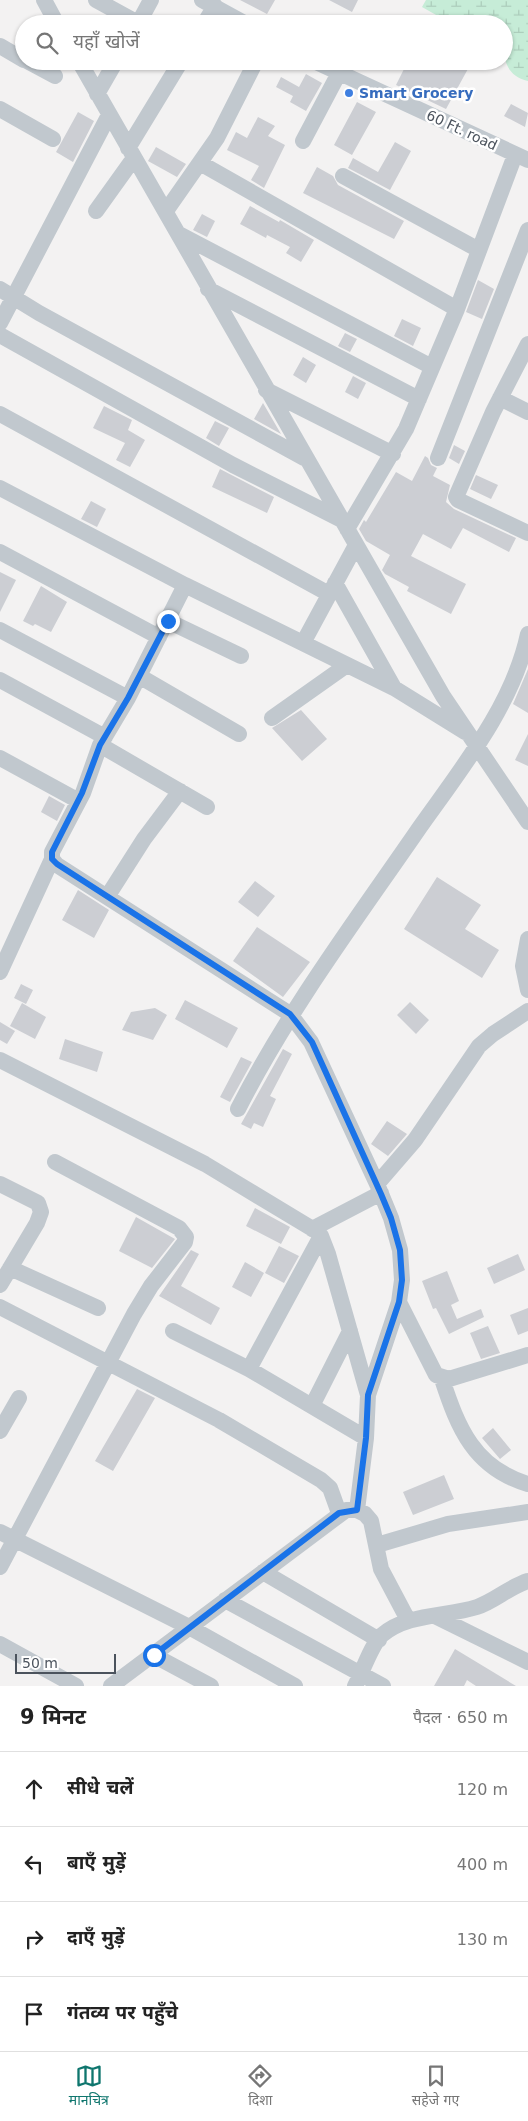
<!DOCTYPE html>
<html lang="hi">
<meta charset="utf-8">
<style>
body{margin:0;font-family:"DejaVu Sans","Noto Sans Devanagari",sans-serif;background:#f6f6f6;color:#222}
.scale{position:absolute;left:15px;bottom:12px;width:101px;box-sizing:border-box;padding-left:5px;border:2px solid #4b535d;border-top:0;font-size:14px;line-height:18px;white-space:nowrap;color:#4b535d;-webkit-text-stroke:4px #fff;paint-order:stroke}
.stop{position:absolute;width:15px;height:15px;margin:-11px;border:4px solid #1a73e8;border-radius:50%;background:#fff}
.stop.end{background:#1a73e8;border-color:#fff;box-shadow:0 1px 5px #0008}
.list{margin:0;padding:0;list-style:none}
h2{display:flex;justify-content:space-between;align-items:center;height:65px;margin:0;padding:0 20px;font-size:21px}
h2 small{font-size:16px;font-weight:400;color:#767676}
.list li{display:grid;grid-template-columns:32px 1fr auto;gap:15px;align-items:center;box-sizing:border-box;height:75px;padding:0 20px;border-top:1px solid #e0e0e0}
.list b{display:block;font-size:19px;white-space:nowrap}
.list em{font-size:16px;font-style:normal;color:#767676}
.icon{flex:none;width:28px;height:28px;fill:none;stroke:currentColor;stroke-width:2;stroke-linecap:round;stroke-linejoin:round}
.map{position:relative;flex:none;width:528px;height:1686px;overflow:hidden}
.search{position:absolute;background:#fff;box-shadow:0 1px 4px #0004;left:15px;right:15px;top:15px;height:55px;display:flex;align-items:center;gap:12px;box-sizing:border-box;padding:0 18px;border-radius:28px;color:#767676;font-size:19px}
.sheet{height:365px;background:#fff}
nav{display:flex;justify-content:space-around;align-items:center;box-sizing:border-box;height:70px;border-top:1px solid #e0e0e0;background:#fff;font-size:14px;color:#767676}
nav a{display:grid;justify-items:center;gap:2px}
nav .on{color:#0f766e}
.map>svg:first-child{display:block}
</style>
<div class="map">
<svg width="528" height="1686" viewBox="0 0 528 1686">
<defs>
<pattern id="wetland-marsh" width="20" height="14" patternUnits="userSpaceOnUse" patternTransform="scale(1.25)"><rect width="20" height="14" fill="#c6ecd7"/><path d="M1 5h8M5 5V1M11 12h8M15 12V8" fill="none" stroke="#acccbb"/></pattern>
</defs>
<rect width="100%" height="100%" fill="#f3f2f2"/>
<path fill="url(#wetland-marsh)" d="M426 0H528V81C499 74 504 48 504 24H452L422 7Z"/>
<path fill="#ccced3" d="M240 0H275L267 14Z
M329 0H358L352 12Z
M408 61H449L457 66 460 61 469 67 446 109 396 85Z
M306 74 322 83 306 111 290 102 293 96 276 87 281 77 299 87Z
M357 102 376 112 352 155 334 145Z
M511 104 528 113 525 127 504 116Z
M78 112 94 121 73 162 56 152Z
M258 117 275 126 268 136 285 145 264 188 251 180 259 166 227 150 236 132 247 138Z
M395 142 411 151 390 190 348 168 353 158 378 172Z
M156 147 186 164 177 177 148 161Z
M317 167 333 176 338 185 404 221 394 239 303 193Z
M250 206 279 222 280 220 314 240 301 262 286 253 290 247 267 235 266 238 240 224Z
M202 214 215 221 207 237 193 230Z
M478 280 494 289 482 319 466 312Z
M402 319 421 328 413 346 394 336Z
M345 333 357 339 350 352 338 346Z
M303 357 316 365 306 383 293 375Z
M353 376 366 383 358 399 345 392Z
M263 403 281 434 254 419Z
M104 406 132 420 128 430 145 440 130 467 116 460 125 443 93 428Z
M215 421 229 428 219 446 206 438Z
M454 445 465 451 459 464 449 458Z
M425 456 428 458 431 465 437 468 433 476 450 485 446 502 454 509 516 538 509 552 463 528 451 549 423 534 411 556 466 584 451 614 407 591 409 587 385 574 382 570 390 555 366 541 359 529 364 520 366 522 396 472 412 481Z
M220 469 274 497 267 513 212 487Z
M476 475 498 485 491 499 470 489Z
M91 501 106 509 97 527 81 519Z
M0 572 16 580 0 612Z
M41 586 67 602 51 632 35 624 33 626 23 621Z
M528 669V713L513 704Z
M301 710 327 739 302 761 272 728Z
M528 734V766L515 760Z
M49 796 65 805 57 821 41 812Z
M437 877 481 905 465 929 499 950 482 978 404 929Z
M255 881 275 896 258 917 238 902Z
M78 890 109 910 94 938 62 920Z
M257 927 310 962 283 997 233 961Z
M21 984 33 990 26 1004 14 998Z
M185 1000 238 1028 227 1048 175 1019Z
M410 1002 429 1020 416 1034 397 1015Z
M22 1003 46 1017 35 1039 10 1026Z
M155 1008 167 1015 153 1040 122 1030 131 1012Z
M0 1022 15 1031 7 1044 0 1040Z
M65 1039 103 1052 97 1072 59 1059Z
M283 1049 292 1054 270 1096 276 1099 263 1127 254 1123 251 1129 241 1124Z
M241 1057 252 1062 230 1102 220 1097Z
M387 1121 407 1134 388 1156 371 1144Z
M255 1208 290 1227 281 1244 246 1226Z
M136 1217 175 1239 152 1268 119 1251Z
M279 1246 299 1256 284 1283 265 1273Z
M191 1250 199 1254 181 1286 220 1308 211 1325 159 1296Z
M518 1254 525 1270 494 1284 487 1268Z
M245 1262 264 1273 251 1297 232 1287Z
M447 1271 459 1301 451 1305 457 1319 481 1309 484 1317 449 1334 436 1308 433 1309 422 1281Z
M528 1308V1331L518 1335 510 1315Z
M488 1326 500 1353 481 1359 470 1333Z
M137 1389 155 1398 113 1471 95 1461Z
M493 1428 511 1450 500 1459 482 1438Z
M444 1475 454 1499 413 1515 403 1492Z
M455 1649 516 1686H476L467 1680 464 1686H434Z"/>
<g fill="none" stroke-linecap="round" stroke-linejoin="round">
<path stroke="#c1c8ce" stroke-width="16" d="M44 0 57 24
M96 0 138 23
M202 0 246 24
M138 24 151 0
M204 24 215 6
M0 46 24 60
M27 61 55 76
M79 61 443 696 528 822
M314 61 528 160
M97 94 116 61
M0 109 53 139
M303 141 339 73
M128 148 181 61
M200 163 457 309
M343 176 479 250
M96 211 134 158
M166 211 217 138 256 61
M179 234 432 367
M0 289 39 313 304 458
M208 289 419 399
M0 323 109 115
M0 335 233 465 340 519
M528 344 493 412 456 497 458 500 528 533
M266 390 393 454
M500 398 528 412
M0 414 329 594
M438 458 528 230
M0 488 185 585 394 688 465 732
M347 529 406 429 457 309 515 155
M0 552 159 637
M335 583 394 688
M185 585 128 698 100 745 83 793 52 852V859L57 865 290 1014 311 1042 377 1184 391 1218 400 1250 402 1280 399 1302 368 1395 366 1438 357 1510
M168 621 241 656
M0 630 128 698
M303 643 356 545
M139 676 239 734
M0 680 105 737
M272 718 347 665
M100 745 207 807
M0 758 77 800
M107 897 144 839 180 791
M528 939 523 966 528 990
M0 972 52 859
M0 1060 205 1164 316 1231 321 1236 328 1254 368 1395
M238 1109C289 1009 356 920 420 827 461 769 513 705 528 634
M0 1184 38 1203 41 1212 37 1223 0 1285
M377 1184 415 1140 479 1046 493 1034 528 1011
M312 1229 381 1193
M10 1268 98 1308
M399 1302 436 1375 449 1379 528 1355
M0 1307 219 1420 321 1480 330 1488 339 1513
M173 1331 249 1369 366 1438
M249 1369 321 1236
M442 1379C458 1428 474 1468 528 1484
M312 1406 350 1331
M0 1431 19 1398
M0 1532 189 1627 295 1686
M377 1545 448 1524 528 1512
M0 1567 134 1314 151 1286 185 1242 186 1237 179 1228 55 1162
M263 1572 379 1640
M225 1600 383 1686
M435 1616 528 1662
M0 1644 76 1686
M153 1655 211 1686
M111 1686 346 1510H357L365 1514 371 1521 381 1569 408 1620
M355 1686C362 1673 372 1643 382 1635 408 1613 446 1617 477 1607 495 1601 509 1587 528 1581"/>
</g>
<g fill="none" stroke-linecap="round" stroke-linejoin="round">
<path stroke="#1a73e8" stroke-width="6" d="M154 1655 339 1513 357 1510 366 1438 368 1395 399 1302 402 1280 400 1250 391 1218 381 1194 312 1042 290 1014 57 864 52 859V852L82 793 100 745 128 698 168 621"/>
</g>
<circle fill="#3f7fe0" stroke="#fff" stroke-width="2" cx="349" cy="93" r="5"/>
<g text-anchor="middle" dominant-baseline="central" stroke-width="5" stroke-linejoin="round" paint-order="stroke">
<g font-size="14" font-weight="bold" fill="#366cbe" stroke="#fff" text-anchor="start">
<text x="359" y="93">Smart Grocery</text>
</g>
<g font-size="14" fill="#4b535d" stroke="#fff">
<text transform="translate(462 130) rotate(25)">60 Ft. road</text>
</g>
</g>
</svg>
<div class="scale">50 m</div>
<div class="stop" style="left:154px;top:1655px"></div>
<div class="stop end" style="left:168px;top:621px"></div>
<div class="search"><svg class="icon" aria-label="search" viewBox="0 0 24 24"><circle cx="10" cy="10" r="6"/><path d="M15 15l6 6"/></svg>यहाँ खोजें</div>
</div>
<section class="sheet">
<h2>9 मिनट<small>पैदल · 650 m</small></h2>
<ul class="list">
<li><svg class="icon" aria-label="ahead" viewBox="0 0 24 24"><path d="M12 20V5M6 11l6-6 6 6"/></svg><div><b>सीधे चलें</b></div><em>120 m</em></li>
<li><svg class="icon" aria-label="left" viewBox="0 0 24 24"><path d="M17 20v-9H6M10 6l-5 5 5 5"/></svg><div><b>बाएँ मुड़ें</b></div><em>400 m</em></li>
<li><svg class="icon" aria-label="right" viewBox="0 0 24 24"><path d="M7 20v-9h11M14 6l5 5-5 5"/></svg><div><b>दाएँ मुड़ें</b></div><em>130 m</em></li>
<li><svg class="icon" aria-label="arrive" viewBox="0 0 24 24"><path d="M6 21V4h12l-3 4 3 4H6"/></svg><div><b>गंतव्य पर पहुँचे</b></div></li>
</ul>
</section>
<nav>
<a class="on"><svg class="icon" aria-label="map" viewBox="0 0 24 24"><path d="M3 6l6-2 6 2 6-2v14l-6 2-6-2-6 2zM9 4v14M15 6v14"/></svg>मानचित्र</a>
<a><svg class="icon" aria-label="directions" viewBox="0 0 24 24"><path d="M12 3l9 9-9 9-9-9zM9 14v-3h6M13 9l2 2-2 2"/></svg>दिशा</a>
<a><svg class="icon" aria-label="saved" viewBox="0 0 24 24"><path d="M7 4h10v16l-5-4-5 4z"/></svg>सहेजे गए</a>
</nav>
